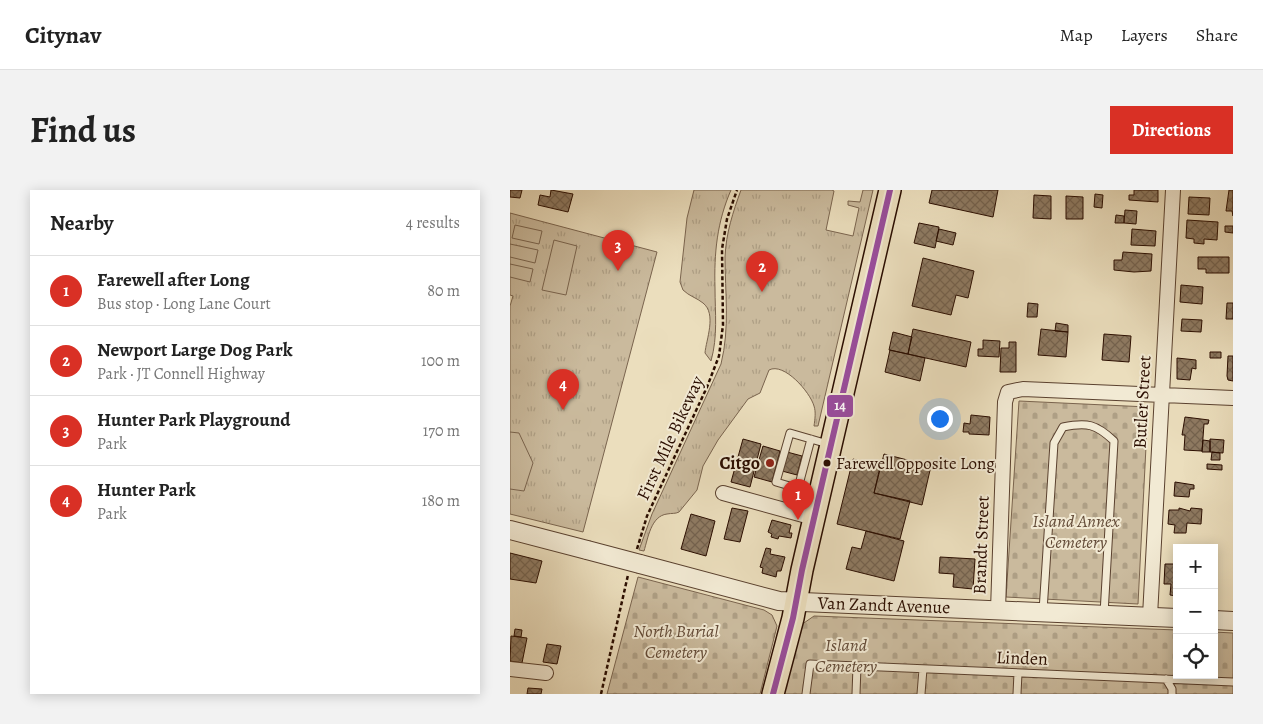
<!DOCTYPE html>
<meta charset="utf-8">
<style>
body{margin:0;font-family:Alegreya,serif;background:#f2f2f2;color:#222}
.controls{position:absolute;right:15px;bottom:15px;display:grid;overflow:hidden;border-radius:0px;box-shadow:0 2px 12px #0003}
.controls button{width:45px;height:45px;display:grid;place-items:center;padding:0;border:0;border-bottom:1px solid #e0e0e0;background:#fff;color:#222;font:25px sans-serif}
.you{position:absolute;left:429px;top:228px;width:18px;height:18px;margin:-12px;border:4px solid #fff;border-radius:50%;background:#1a73e8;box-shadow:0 0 0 8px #1a73e833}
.badge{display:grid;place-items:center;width:32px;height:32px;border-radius:50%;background:#d93025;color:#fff;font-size:16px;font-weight:700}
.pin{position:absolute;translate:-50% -41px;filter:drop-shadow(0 1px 2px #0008)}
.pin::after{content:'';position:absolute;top:26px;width:18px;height:15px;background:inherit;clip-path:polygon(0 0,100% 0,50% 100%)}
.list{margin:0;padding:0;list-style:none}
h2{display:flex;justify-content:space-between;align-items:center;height:65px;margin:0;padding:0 20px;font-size:21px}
h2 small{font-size:16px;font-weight:400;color:#767676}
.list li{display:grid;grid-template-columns:32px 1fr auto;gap:15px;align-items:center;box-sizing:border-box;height:70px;padding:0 20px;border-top:1px solid #e0e0e0}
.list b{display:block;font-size:19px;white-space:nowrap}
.list p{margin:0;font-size:16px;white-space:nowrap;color:#767676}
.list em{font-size:16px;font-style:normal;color:#767676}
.icon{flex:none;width:28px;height:28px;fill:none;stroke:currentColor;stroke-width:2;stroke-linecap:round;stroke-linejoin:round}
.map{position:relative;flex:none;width:723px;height:504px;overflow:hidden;border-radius:0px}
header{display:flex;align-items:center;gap:30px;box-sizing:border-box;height:70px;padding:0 25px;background:#fff;border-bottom:1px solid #e0e0e0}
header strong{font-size:24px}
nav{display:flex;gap:28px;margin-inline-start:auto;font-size:18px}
.intro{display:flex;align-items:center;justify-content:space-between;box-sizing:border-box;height:120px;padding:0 30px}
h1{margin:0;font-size:35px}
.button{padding:12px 22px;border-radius:0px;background:#d93025;color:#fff;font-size:18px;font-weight:700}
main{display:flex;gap:30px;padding:0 30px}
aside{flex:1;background:#fff;border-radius:0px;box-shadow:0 2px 12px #0003}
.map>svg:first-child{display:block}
</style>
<header>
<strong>Citynav</strong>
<nav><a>Map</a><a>Layers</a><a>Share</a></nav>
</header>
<div class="intro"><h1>Find us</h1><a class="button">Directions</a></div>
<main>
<aside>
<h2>Nearby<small>4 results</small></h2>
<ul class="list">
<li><span class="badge">1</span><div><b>Farewell after Long</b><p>Bus stop · Long Lane Court</p></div><em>80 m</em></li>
<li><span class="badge">2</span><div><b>Newport Large Dog Park</b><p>Park · JT Connell Highway</p></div><em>100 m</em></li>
<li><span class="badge">3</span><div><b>Hunter Park Playground</b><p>Park</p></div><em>170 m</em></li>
<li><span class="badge">4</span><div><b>Hunter Park</b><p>Park</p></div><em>180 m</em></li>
</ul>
</aside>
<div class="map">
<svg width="723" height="504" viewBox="0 0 723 504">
<defs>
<pattern id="grass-tufts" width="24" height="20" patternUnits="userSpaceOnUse" patternTransform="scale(1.25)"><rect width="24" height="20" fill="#caba9d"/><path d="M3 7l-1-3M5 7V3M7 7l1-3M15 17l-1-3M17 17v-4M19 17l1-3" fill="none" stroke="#ae9f85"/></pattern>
<pattern id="cemetery-stones" width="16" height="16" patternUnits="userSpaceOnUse" patternTransform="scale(1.25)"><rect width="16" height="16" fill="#caba9d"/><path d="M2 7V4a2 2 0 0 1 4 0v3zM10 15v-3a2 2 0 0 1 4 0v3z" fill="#ae9f85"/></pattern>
<pattern id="building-cross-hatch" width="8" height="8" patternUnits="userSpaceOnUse" patternTransform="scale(1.25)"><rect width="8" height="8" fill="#8e7a62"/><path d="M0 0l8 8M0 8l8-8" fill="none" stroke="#74624e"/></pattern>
</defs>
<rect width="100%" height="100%" fill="#ebdebd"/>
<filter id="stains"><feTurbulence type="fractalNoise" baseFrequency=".004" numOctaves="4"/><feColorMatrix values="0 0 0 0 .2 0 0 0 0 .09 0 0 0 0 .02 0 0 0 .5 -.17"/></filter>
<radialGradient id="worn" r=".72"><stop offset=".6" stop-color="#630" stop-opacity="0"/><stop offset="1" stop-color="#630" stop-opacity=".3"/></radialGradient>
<path fill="url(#grass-tufts)" stroke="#7a644e" d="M184 0H221C207 32 204 63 205 98 205 123 208 146 201 171L195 163C196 150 207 124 193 113 187 108 179 106 173 100L170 92 177 28Z
M231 0H322L324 1 316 40 343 46 349 18 338 15V11L350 12 353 0H363L308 236H304C305 229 306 222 304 216 300 202 274 172 259 180L250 203 238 209 208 250 193 276 187 300 169 322C165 324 162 323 157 324 141 326 138 348 134 361L129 360 142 324 211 174C220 138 215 102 215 67 216 43 223 22 231 0Z
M0 23 147 62 73 342 0 324V116L3 106 0 105Z"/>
<path fill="url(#cemetery-stones)" stroke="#7a644e" d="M509 211 638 217 628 414 496 407Z
M128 387 254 420 262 425 267 436 250 504H97Z
M304 426 667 440V485H704V442L723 443V504H273L291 435Z"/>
<path fill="#caba9d" stroke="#7a644e" d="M5 35 32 41 29 54 2 48Z
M44 50 67 56 56 105 32 100Z
M0 54 28 60 25 73 0 67Z
M0 74 23 79 20 92 0 87Z
M0 242 9 243 23 273 14 301 0 299Z"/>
<path fill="url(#building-cross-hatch)" stroke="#2a0d00" d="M0 0H12L10 8 0 7Z
M41 0 63 4 58 22 28 15 30 5 40 7Z
M422 0H488L483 27 419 13Z
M624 0H648V12L619 10V5H624Z
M719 0H723V26L722 21H716Z
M585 4 593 5 592 18 584 17Z
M524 5 541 6V29L523 28Z
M556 6 573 7V29H556Z
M679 7 700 8 699 25 678 24Z
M615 20 627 21 626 34 614 33Z
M606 25 614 26V33H605Z
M677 30 708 32 707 50 694 49V54L684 53V49L676 48Z
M409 33 429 37 425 58 404 53Z
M715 36H723V43L715 42Z
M429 39 446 43 443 55 426 51Z
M622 39 646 41 645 56 621 55Z
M613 62 642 64 641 81 624 82 604 80V70H612Z
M688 67H719V83H696V79H688Z
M413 68 464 81 458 108 446 105 441 125 402 116Z
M671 95 693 97 692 114 670 112Z
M518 113 528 114 527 127H517Z
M717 113H723V129H716Z
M672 129 692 130 691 142 671 141Z
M546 133 558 135V142L545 141Z
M403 139 461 152 456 177 398 164Z
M531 139 558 142 556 167 528 165Z
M383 142 402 147 398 164 379 160Z
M594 144 621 146 619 172 592 170Z
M473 150 490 151 489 167 468 166V159H473Z
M499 152H506V182H490L491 158H499Z
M380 160 415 168 410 191 375 182Z
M700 162H711V168H700Z
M718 166H723V191L718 190 717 186Z
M667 168 686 170V179L682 178 680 190 667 189Z
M461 225 480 227 479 245 459 244V242H453L454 233 460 234Z
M675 227 699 230 698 234H694L692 261 674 260 675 245H672Z
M233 249 251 254 240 297 221 292Z
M700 249 714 250 713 263 700 262Z
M693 250 700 251V262H692Z
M253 256 270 261 262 292 244 287Z
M277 262 292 266 287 285 272 281Z
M702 262 710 263V270H701Z
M374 264 421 276 412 315 364 303Z
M343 269 370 277 364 303 400 311 390 349 327 334Z
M697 274 712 275V280L697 279Z
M665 292 684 295V299H680L679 307 664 306Z
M222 318 238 321 230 352 214 349Z
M669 318 680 321 681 318 692 319 691 334 677 333 676 343H664L665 335 658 334 659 320H669Z
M181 324 205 331 196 366 171 359Z
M262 330 281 335 279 343H282L281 348 269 346 268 349 261 347 262 344 258 342Z
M356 341 394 351 384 391 336 379 342 357 351 359Z
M256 358 261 359 260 364 275 367 271 381H267L266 387 252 383 253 378 250 377Z
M0 363 32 371 26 393 0 389Z
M430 367 465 369 463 399 443 397 444 384 429 383Z
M655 374H667V406L660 405 661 394H654Z
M5 439 12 440 11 447 4 446Z
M1 446 17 448 12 473 0 471Z
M37 454 51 456 47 474 33 472Z
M18 498 32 499 31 504H17Z"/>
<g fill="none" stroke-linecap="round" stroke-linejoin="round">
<defs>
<path id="service" d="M307 304 266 292 280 243 318 254
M282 321 301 249
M533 421 544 253 553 237C577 232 586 234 604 251L594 424
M656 489 662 499V504
M296 504 300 474 723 492
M346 504 347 476
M411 504 413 479
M507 504 508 483"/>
<path id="minor" d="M213 303 304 328
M488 420 495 212 498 202 513 199 723 208
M640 426 663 0
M0 479 36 483"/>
<path id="tertiary" d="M0 340 77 360
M130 374 269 411 667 428
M704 430 723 431"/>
<path id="primary" d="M263 504 283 428 292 380 380 0"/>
</defs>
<use href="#service" stroke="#5a412f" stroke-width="9"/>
<use href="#minor" stroke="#5a412f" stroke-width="16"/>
<use href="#tertiary" stroke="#5a412f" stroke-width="20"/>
<use href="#primary" stroke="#2a0d00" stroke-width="24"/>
<path stroke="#2a0d00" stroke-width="2.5" stroke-dasharray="4 2.5" stroke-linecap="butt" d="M127 359 137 326 197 197 209 166 213 135 212 59 217 29 227 0
M91 504 118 385"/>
<use href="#service" stroke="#f2ead4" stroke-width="7"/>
<use href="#minor" stroke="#f2ead4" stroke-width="14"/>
<use href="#tertiary" stroke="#f2ead4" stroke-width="18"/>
<use href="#primary" stroke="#ebdebd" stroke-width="21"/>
<defs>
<path id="tertiary-bridge" d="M77 360 130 374"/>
</defs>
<use href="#tertiary-bridge" stroke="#5a412f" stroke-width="20" stroke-linecap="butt"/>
<use href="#tertiary-bridge" stroke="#f2ead4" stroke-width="18"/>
<defs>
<path id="bus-1" d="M263 504 283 428 292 380 380 0"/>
</defs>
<use href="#bus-1" stroke="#f2ead4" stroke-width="10"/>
<use href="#bus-1" stroke="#994d9d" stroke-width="6"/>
</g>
<circle fill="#8f2418" stroke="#f2ead4" stroke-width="2" cx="260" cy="273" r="5"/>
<circle fill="#2a0d00" stroke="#f2ead4" stroke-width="2" cx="317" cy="273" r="4.5"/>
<g text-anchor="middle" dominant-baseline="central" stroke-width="4" stroke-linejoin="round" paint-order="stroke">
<g font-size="17" fill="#2a0d00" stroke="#f2ead4" text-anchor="start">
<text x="326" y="273">Farewell opposite Long</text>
</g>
<g font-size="18" fill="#2a0d00" stroke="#f2ead4">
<text transform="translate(632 212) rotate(-87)">Butler Street</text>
<text transform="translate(160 248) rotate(-65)">First Mile Bikeway</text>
<text transform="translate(471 355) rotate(-88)">Brandt Street</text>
<text transform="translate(374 415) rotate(2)">Van Zandt Avenue</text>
<text transform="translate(512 468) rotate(2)">Linden</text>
</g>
<g font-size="18" font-weight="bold" fill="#2a0d00" stroke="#f2ead4" text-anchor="end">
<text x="250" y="273">Citgo</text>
</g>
<g font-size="18" font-style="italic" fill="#624a37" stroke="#f2ead4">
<text x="566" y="331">Island Annex<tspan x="566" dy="21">Cemetery</tspan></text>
<text x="166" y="441">North Burial<tspan x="166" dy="21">Cemetery</tspan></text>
<text x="336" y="455">Island<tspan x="336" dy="21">Cemetery</tspan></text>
</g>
</g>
<rect stroke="#f2ead4" stroke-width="2" x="316" y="204" width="28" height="24" rx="5" fill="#994d9d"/>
<g font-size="14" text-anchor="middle" font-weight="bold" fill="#fff">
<text x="330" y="220">14</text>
</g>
<rect width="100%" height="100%" filter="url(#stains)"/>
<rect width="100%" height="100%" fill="url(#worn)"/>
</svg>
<div class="controls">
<button>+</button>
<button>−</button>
<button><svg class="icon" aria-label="locate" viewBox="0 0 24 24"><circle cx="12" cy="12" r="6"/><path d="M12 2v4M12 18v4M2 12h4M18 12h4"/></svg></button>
</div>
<div class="you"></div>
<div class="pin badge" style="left:288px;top:330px">1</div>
<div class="pin badge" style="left:252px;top:102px">2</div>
<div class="pin badge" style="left:108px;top:81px">3</div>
<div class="pin badge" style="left:53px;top:220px">4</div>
</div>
</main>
